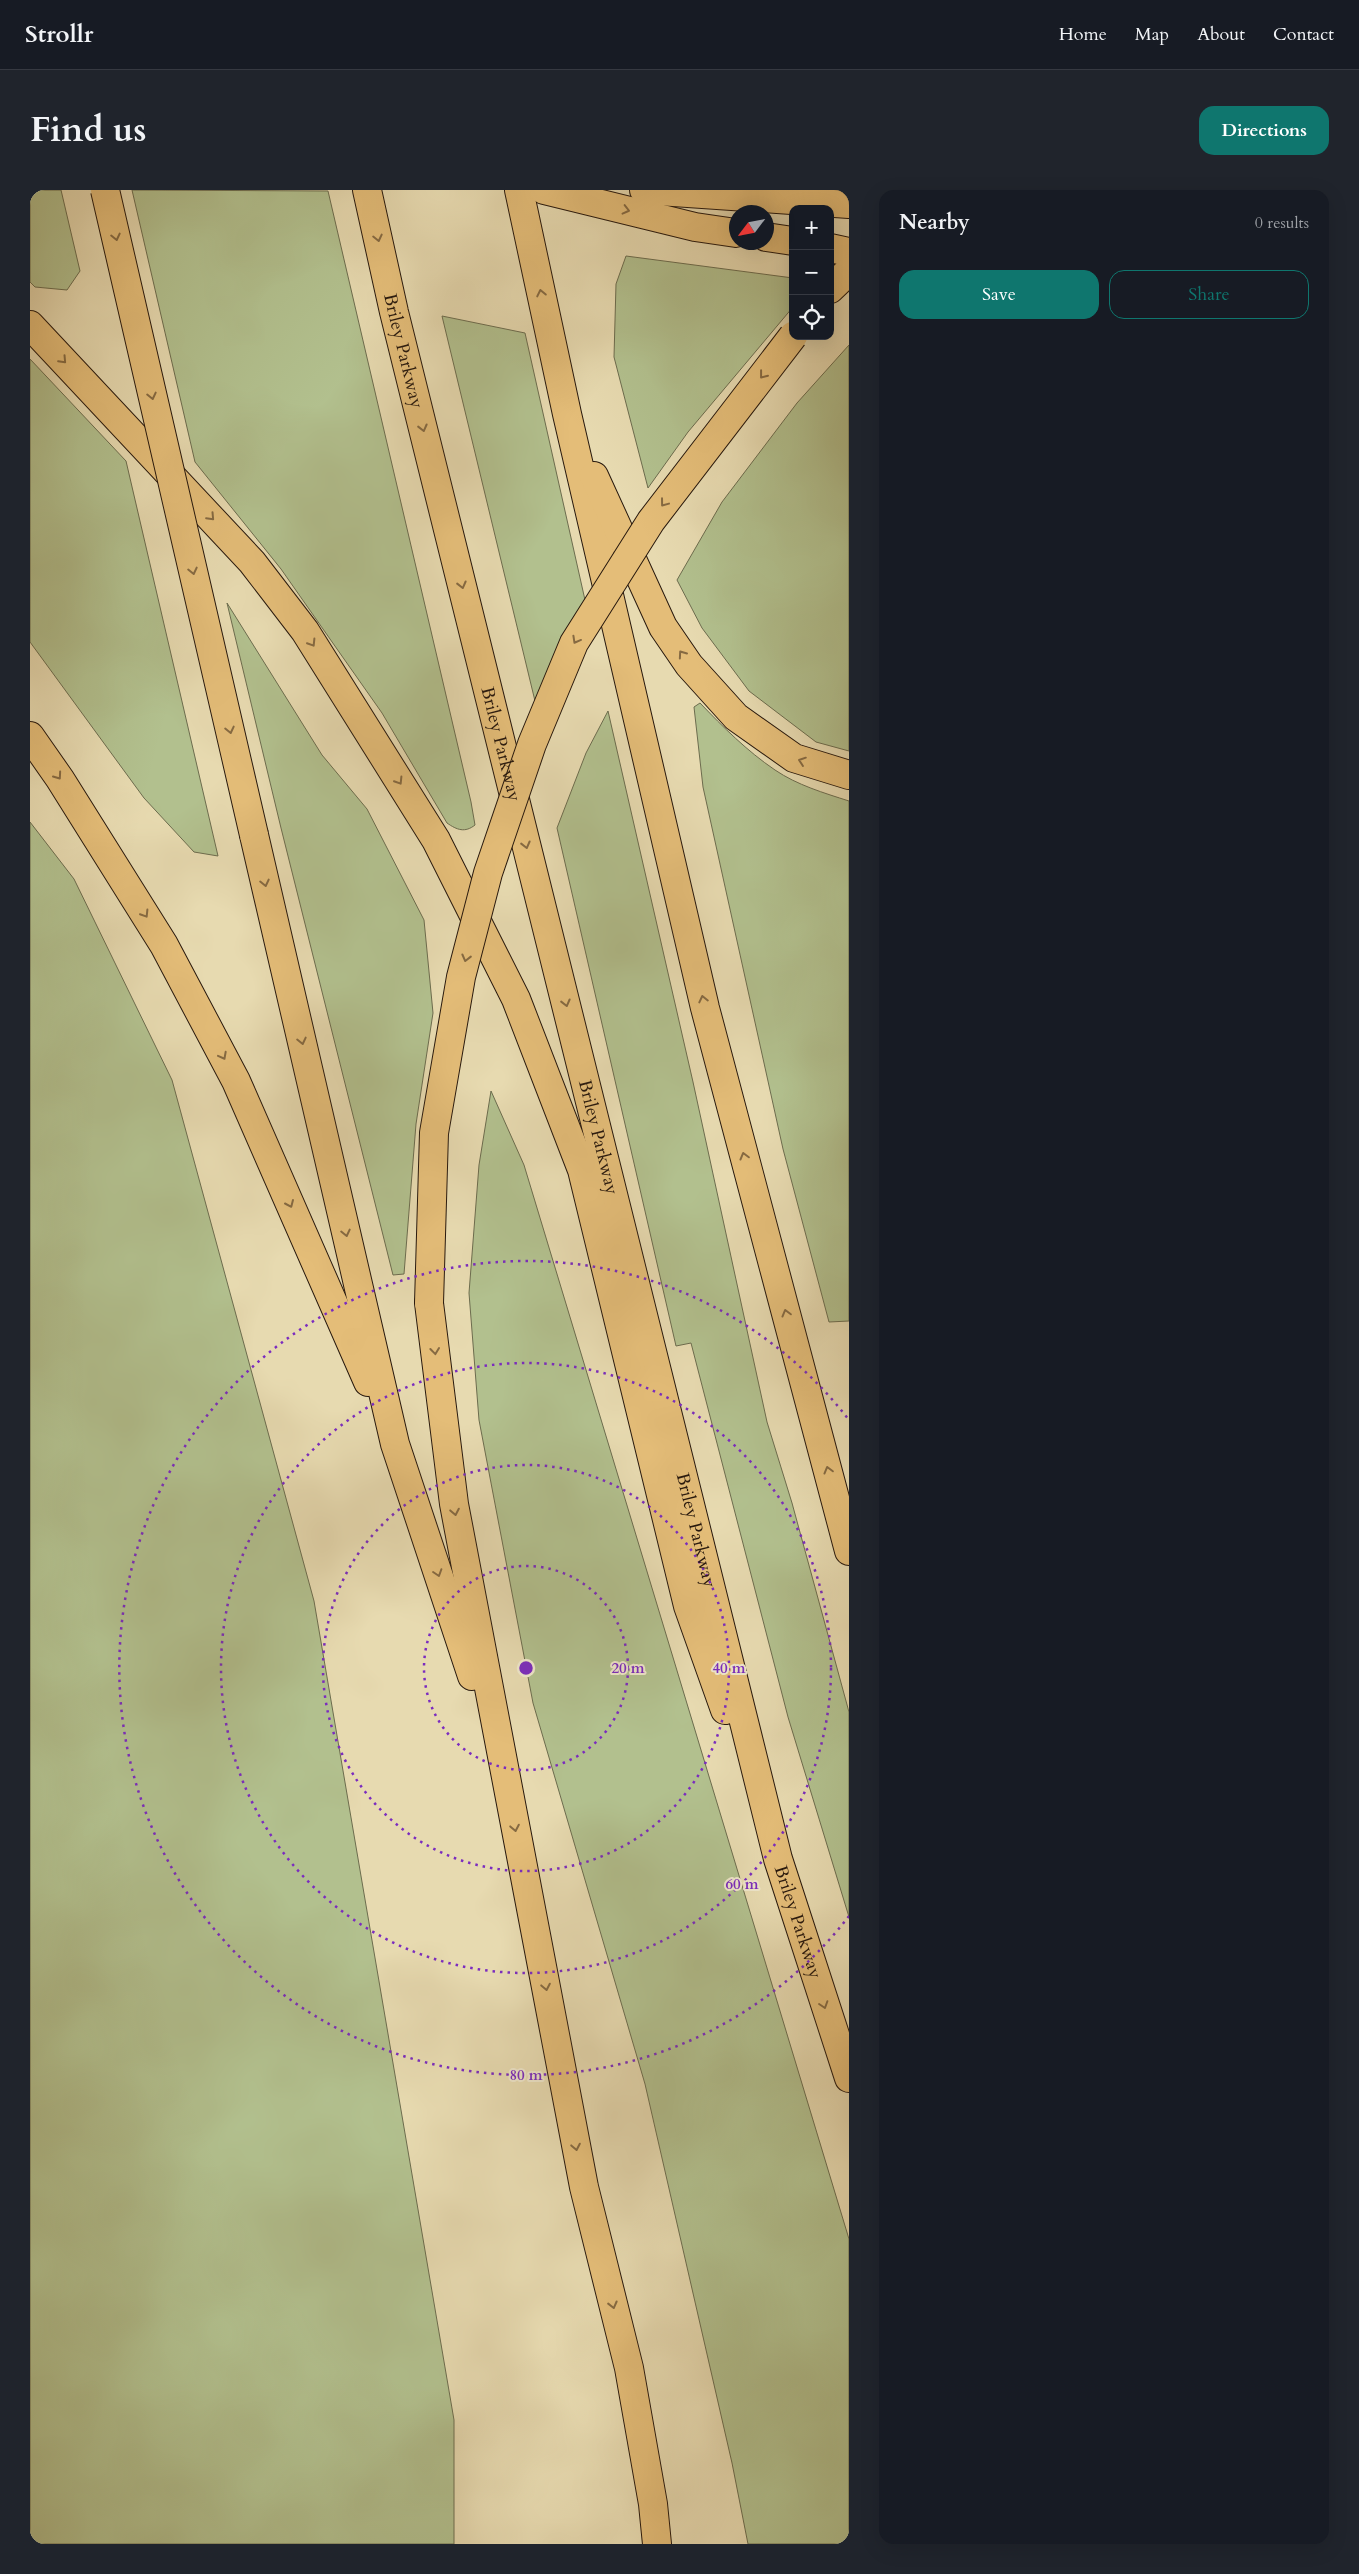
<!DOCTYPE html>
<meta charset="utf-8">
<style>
body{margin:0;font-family:Cardo,serif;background:#20242c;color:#f1f3f6}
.controls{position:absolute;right:15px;top:15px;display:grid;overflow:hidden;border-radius:10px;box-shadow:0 5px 20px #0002}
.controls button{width:45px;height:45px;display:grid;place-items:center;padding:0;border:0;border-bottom:1px solid #363941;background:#171b24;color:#f1f3f6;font:25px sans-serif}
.compass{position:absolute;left:699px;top:15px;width:45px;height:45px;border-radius:50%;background:#171b24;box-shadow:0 5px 20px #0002;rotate:238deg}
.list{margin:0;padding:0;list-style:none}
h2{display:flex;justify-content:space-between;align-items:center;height:65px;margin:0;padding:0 20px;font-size:21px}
h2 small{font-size:16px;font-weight:400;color:#9ea1a6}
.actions{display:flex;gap:10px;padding:15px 20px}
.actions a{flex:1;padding:11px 0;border:1px solid #0f766e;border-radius:15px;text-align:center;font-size:18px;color:#0f766e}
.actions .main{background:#0f766e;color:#fff}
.icon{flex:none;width:28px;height:28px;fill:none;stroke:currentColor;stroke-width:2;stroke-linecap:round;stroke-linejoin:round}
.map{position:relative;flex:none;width:819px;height:2354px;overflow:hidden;border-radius:15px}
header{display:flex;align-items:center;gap:30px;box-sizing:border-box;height:70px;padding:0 25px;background:#171b24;border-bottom:1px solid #363941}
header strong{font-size:24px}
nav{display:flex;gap:28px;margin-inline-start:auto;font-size:18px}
.intro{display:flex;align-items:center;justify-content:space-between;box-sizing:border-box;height:120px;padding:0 30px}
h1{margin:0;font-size:35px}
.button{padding:12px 22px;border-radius:15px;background:#0f766e;color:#fff;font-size:18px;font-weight:700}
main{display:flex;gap:30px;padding:0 30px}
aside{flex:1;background:#171b24;border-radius:15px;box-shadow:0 5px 20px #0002}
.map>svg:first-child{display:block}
</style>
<header>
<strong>Strollr</strong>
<nav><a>Home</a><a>Map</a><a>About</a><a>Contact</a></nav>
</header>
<div class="intro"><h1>Find us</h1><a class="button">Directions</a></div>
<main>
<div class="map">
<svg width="819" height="2354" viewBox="0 0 819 2354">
<rect width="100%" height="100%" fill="#e7dab0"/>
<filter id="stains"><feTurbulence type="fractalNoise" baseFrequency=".004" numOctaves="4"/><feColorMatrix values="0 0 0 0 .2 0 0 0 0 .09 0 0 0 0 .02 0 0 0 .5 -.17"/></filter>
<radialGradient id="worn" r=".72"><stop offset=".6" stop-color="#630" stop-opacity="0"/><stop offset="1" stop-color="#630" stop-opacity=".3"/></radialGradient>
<path fill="#b2c08e" stroke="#6c6c4e" d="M0 0H31L50 81 37 100 5 97 0 92Z
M102 0 298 1 441 612 445 635C435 643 427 640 417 633L352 523 307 459 251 379 165 272Z
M596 66 763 88V117L658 242 618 298 584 167 586 94Z
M412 126 495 143 555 410 505 511Z
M819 155V561L786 552 719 501 672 438 647 390 692 312 767 213Z
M0 169 96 271 188 666 164 662 114 608 0 452Z
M197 413 292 565 337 619 394 730 403 823 386 934 374 1084 363 1085 251 638Z
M670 513C693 537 717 561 745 580 767 595 794 603 819 611V1131L799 1132 753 959 673 597 664 517Z
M578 521 663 892 737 1232 762 1313 819 1522V1727L758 1527 661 1153 646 1156 527 638 556 563Z
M0 632 44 689 142 890 284 1411 424 2230V2354H0Z
M461 901 494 975 819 2049V2354H718L702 2273 615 1894 503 1513 449 1230 439 1103 449 975Z"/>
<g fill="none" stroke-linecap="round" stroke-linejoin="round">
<defs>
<g id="highway">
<path id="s1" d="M337 0 364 122 748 1669 819 1888"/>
<path d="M489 0 537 224 675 818 819 1361"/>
<path d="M514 0 665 37 706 43"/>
<path d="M614 0 819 14"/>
<path d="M736 47 763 51"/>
<path d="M800 58 819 62"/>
<path d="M800 99 819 81"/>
<path d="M0 135 222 372 275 441 406 650 486 809 552 980 658 1416 695 1520"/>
<path d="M564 286 633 437 659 475 706 527 764 568 819 585"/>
<path d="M0 546 30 589 134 755 206 891 338 1192"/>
<path d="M224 645 365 1254 442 1486"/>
<path d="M399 1113 424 1314 554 1997 599 2178 623 2314 627 2354"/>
</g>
</defs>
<use href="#highway" stroke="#27180d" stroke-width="30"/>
<use href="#highway" stroke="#e4bd78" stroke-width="28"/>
<defs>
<path id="highway-bridge" d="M75 0 224 645
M399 1113 404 943 431 787 458 683 502 554 544 453 621 331 763 146"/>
</defs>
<use href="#highway-bridge" stroke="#27180d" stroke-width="30" stroke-linecap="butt"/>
<use href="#highway-bridge" stroke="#e4bd78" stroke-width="28"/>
</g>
<defs><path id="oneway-chevron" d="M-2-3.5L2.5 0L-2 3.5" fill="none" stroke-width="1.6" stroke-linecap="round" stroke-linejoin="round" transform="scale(1.25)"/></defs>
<g stroke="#866a42">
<use href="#oneway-chevron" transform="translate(596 20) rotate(14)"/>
<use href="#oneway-chevron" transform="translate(86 47) rotate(77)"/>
<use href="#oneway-chevron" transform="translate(348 48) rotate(77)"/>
<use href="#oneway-chevron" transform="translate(511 103) rotate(-102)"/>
<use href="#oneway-chevron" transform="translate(33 170) rotate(47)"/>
<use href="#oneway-chevron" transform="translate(733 185) rotate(128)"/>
<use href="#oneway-chevron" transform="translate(122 206) rotate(77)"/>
<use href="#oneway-chevron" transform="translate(393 238) rotate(76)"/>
<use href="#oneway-chevron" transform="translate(634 313) rotate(127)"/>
<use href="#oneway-chevron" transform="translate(181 327) rotate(47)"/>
<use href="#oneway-chevron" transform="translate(163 381) rotate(77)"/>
<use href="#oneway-chevron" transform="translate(432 395) rotate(76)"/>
<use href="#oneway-chevron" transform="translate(546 450) rotate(119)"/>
<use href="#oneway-chevron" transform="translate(282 453) rotate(58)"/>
<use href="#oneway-chevron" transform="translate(652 464) rotate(-125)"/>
<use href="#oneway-chevron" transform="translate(200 540) rotate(77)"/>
<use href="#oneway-chevron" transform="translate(772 571) rotate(-161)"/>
<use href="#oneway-chevron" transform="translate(28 586) rotate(55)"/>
<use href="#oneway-chevron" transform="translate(369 591) rotate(58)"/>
<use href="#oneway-chevron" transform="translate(496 655) rotate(76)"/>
<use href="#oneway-chevron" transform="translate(235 693) rotate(77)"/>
<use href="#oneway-chevron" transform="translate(115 724) rotate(58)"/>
<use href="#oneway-chevron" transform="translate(436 768) rotate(104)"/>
<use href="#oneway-chevron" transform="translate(673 809) rotate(-103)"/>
<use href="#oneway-chevron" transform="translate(536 813) rotate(76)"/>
<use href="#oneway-chevron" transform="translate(272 851) rotate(77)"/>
<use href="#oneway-chevron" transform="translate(193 866) rotate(62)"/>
<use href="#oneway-chevron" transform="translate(714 966) rotate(-105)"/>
<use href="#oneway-chevron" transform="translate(260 1014) rotate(66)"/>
<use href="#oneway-chevron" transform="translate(316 1043) rotate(77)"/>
<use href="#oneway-chevron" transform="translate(756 1123) rotate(-105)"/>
<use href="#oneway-chevron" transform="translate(405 1161) rotate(83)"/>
<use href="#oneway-chevron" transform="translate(798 1280) rotate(-105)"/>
<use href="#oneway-chevron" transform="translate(425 1322) rotate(79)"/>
<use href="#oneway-chevron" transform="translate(408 1383) rotate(72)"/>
<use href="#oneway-chevron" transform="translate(485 1638) rotate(79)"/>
<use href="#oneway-chevron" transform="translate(516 1797) rotate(79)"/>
<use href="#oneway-chevron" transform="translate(794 1815) rotate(72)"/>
<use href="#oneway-chevron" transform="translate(546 1957) rotate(79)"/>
<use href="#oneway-chevron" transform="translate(583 2115) rotate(76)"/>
</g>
<g fill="none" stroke="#7b2cbf" stroke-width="2.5" stroke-dasharray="2.5 5">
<circle cx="496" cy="1478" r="102"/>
<circle cx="496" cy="1478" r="203"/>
<circle cx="496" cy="1478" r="305"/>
<path d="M819 1726A407 407 0 1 1 819 1230"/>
</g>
<g text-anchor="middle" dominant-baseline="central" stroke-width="4" stroke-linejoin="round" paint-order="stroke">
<g font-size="18" fill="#27180d" stroke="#efe7cc">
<text stroke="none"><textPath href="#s1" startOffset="165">Briley Parkway</textPath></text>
<text stroke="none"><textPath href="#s1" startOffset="570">Briley Parkway</textPath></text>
<text stroke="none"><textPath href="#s1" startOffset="975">Briley Parkway</textPath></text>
<text stroke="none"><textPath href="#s1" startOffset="1380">Briley Parkway</textPath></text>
<text stroke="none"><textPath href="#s1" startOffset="1785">Briley Parkway</textPath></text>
</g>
</g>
<circle cx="496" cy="1478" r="8" fill="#7b2cbf" stroke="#efe7cc" stroke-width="2.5"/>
<g font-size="15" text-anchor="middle" font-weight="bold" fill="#7b2cbf" stroke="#efe7cc" stroke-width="4" stroke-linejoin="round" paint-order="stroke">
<text x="598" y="1483">20 m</text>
<text x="699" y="1483">40 m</text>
<text x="712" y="1699">60 m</text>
<text x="496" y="1890">80 m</text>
</g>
<rect width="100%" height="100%" filter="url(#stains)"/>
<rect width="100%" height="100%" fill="url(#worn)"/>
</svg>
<div class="controls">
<button>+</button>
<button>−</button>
<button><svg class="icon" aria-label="locate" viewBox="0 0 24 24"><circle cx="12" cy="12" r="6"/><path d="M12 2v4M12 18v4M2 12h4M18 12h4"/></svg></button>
</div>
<svg class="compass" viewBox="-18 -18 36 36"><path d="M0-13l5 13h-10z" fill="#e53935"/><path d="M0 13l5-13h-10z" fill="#9ea1a6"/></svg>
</div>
<aside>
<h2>Nearby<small>0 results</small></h2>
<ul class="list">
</ul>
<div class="actions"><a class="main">Save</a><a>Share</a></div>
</aside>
</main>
